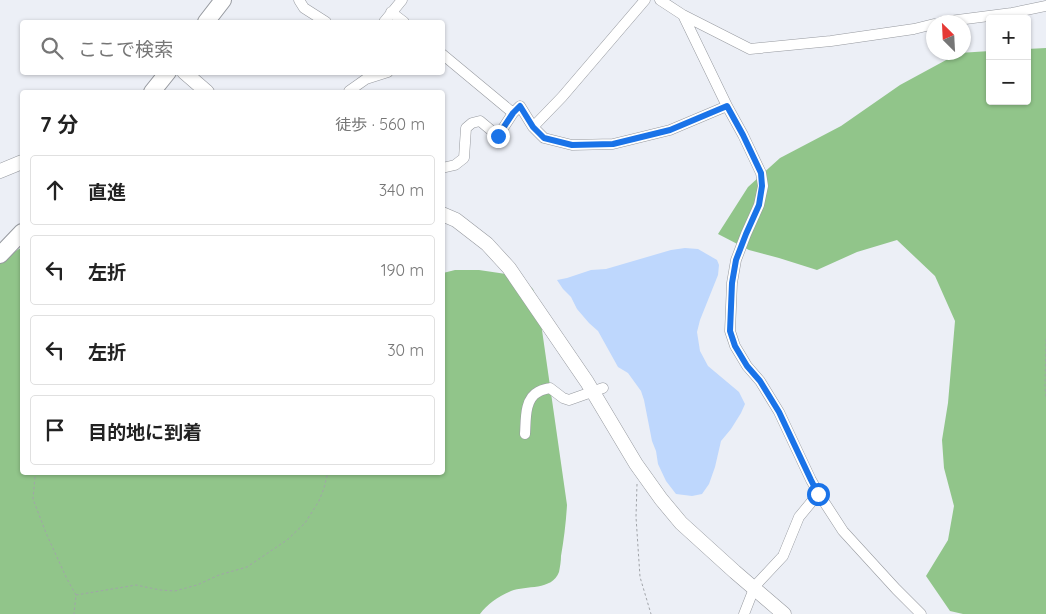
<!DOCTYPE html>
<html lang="ja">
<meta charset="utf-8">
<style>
body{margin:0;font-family:Quicksand,"Noto Sans JP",sans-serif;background:#f6f6f6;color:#222}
.controls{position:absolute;right:15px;top:15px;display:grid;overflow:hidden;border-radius:5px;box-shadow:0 1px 4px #0004}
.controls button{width:45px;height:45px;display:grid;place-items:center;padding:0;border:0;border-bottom:1px solid #e0e0e0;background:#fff;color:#222;font:25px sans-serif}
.compass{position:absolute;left:926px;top:15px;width:45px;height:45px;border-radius:50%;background:#fff;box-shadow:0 1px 4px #0004;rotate:336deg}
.stop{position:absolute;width:15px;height:15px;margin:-11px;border:4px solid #1a73e8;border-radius:50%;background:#fff}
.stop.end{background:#1a73e8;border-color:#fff;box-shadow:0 1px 5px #0008}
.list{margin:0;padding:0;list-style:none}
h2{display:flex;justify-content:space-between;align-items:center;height:65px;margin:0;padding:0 20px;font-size:21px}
h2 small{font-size:16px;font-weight:400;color:#767676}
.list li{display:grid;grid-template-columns:32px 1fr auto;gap:15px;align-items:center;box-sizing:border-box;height:70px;margin:0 10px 10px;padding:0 10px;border:1px solid #e0e0e0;border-radius:5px}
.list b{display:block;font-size:19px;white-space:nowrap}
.list em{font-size:16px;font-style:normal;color:#767676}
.icon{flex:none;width:28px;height:28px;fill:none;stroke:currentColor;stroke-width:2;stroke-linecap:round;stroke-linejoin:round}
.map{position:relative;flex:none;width:1046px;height:614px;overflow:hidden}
.search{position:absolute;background:#fff;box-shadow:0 1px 4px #0004;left:20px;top:20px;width:425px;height:55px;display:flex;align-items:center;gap:12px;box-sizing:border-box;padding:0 18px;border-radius:5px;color:#767676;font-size:19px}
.panel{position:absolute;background:#fff;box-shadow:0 1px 4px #0004;left:20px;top:90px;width:425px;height:385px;border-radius:5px}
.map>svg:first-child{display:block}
</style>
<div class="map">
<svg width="1046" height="614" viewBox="0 0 1046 614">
<rect width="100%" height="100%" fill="#eceff6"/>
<path fill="#91c58a" d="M1046 48V614H963L950 611 926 576 948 540 954 506 944 468 942 440 948 403 955 321 935 276 897 240 857 252 817 270 779 258 749 250 718 234 748 187 780 158 841 126 900 85 959 53 990 51V101H1027V49Z
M22 247V472H442L443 273 455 270H479L506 274 523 280 533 289 539 309 567 505C566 522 564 539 561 556 561 561 560 567 559 572 552 591 526 585 511 591 499 596 487 604 480 614H0V263L7 257Z"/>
<path fill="#bed7fd" d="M685 248 698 249 717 260 719 265 718 275 700 320 697 332 700 351 708 366 739 392 745 404 741 413 731 429 721 441 715 467 709 484 702 494 692 496 676 494 666 481 658 464 656 451 652 441 644 400 641 391 628 373 618 367 598 331 589 323 577 309 571 297 563 289 557 280 567 278 591 270 606 269 671 250Z"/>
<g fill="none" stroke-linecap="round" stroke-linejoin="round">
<defs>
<path id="street" d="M299 0 304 8 326 22
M660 0 683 15 750 49 831 41 914 29 934 24
M391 12 404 22
M683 15 727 106 743 135 761 173 763 186 759 205 746 234 736 260 732 283 730 331 735 346 747 366 760 381 779 412 811 480 819 494 843 531 896 589 921 614
M384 22 402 0
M942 22 1012 13 1046 6
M442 54 513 113
M349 92V91L366 79 388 72
M533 127 562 97 645 0
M442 168 455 165 464 158 466 128 472 123 480 121 498 136 513 113 520 106 533 127 544 138 572 145 613 144 670 130 727 106
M525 434C526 422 524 399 538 392 541 390 546 389 550 388L563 398 569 400 603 388
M744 614 755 586 783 556 799 517 818 494"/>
<path id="secondary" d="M184 72 207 92
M0 171 22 162
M442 214 456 220 487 244 509 268 587 382 636 464 661 499 681 523 735 572 784 614"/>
<path id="primary" d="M206 22 223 0
M152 92 168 72
M0 255 22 232"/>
</defs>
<use href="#street" stroke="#96999f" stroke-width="11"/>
<use href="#secondary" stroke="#96999f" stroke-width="15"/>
<use href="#primary" stroke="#96999f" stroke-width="18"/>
<path stroke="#a1a4a9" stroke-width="1" stroke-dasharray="2.5 2.5" stroke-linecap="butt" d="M1046 339 1045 387 1046 399
M36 472 35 477 33 499 46 533 67 579 76 595 74 614
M637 484 636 517 640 577 651 614
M76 595 136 585 160 590 175 591 197 585 219 575 247 567 287 540 305 523 319 501 324 488 328 472"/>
<use href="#street" stroke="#fff" stroke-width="10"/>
<use href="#secondary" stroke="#fff" stroke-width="14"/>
<use href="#primary" stroke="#fff" stroke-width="16"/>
</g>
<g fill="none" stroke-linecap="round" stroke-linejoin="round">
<path stroke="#1a73e8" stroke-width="6" d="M498 136 513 113 520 106 533 127 544 138 572 145 613 144 670 130 727 106 743 135 761 173 762 186 759 205 746 234 736 260 732 283 730 331 735 346 747 366 760 381 779 412 811 480 818 494"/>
</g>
</svg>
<div class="controls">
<button>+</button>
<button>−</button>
</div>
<svg class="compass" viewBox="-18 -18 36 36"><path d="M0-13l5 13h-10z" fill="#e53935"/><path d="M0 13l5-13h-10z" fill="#767676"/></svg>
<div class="stop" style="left:818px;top:494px"></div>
<div class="stop end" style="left:498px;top:136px"></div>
<div class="search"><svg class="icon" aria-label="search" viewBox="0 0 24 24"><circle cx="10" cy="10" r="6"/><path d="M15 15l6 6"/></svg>ここで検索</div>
<section class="panel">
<h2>7 分<small>徒歩 · 560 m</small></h2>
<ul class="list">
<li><svg class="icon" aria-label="ahead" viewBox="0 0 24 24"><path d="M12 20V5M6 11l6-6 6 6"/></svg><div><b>直進</b></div><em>340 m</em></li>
<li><svg class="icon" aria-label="left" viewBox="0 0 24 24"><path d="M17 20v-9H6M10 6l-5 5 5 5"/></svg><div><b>左折</b></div><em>190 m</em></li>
<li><svg class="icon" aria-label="left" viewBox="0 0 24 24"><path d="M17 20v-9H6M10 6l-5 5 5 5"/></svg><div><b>左折</b></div><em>30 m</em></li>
<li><svg class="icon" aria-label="arrive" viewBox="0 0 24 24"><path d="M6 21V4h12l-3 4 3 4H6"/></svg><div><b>目的地に到着</b></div></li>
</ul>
</section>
</div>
